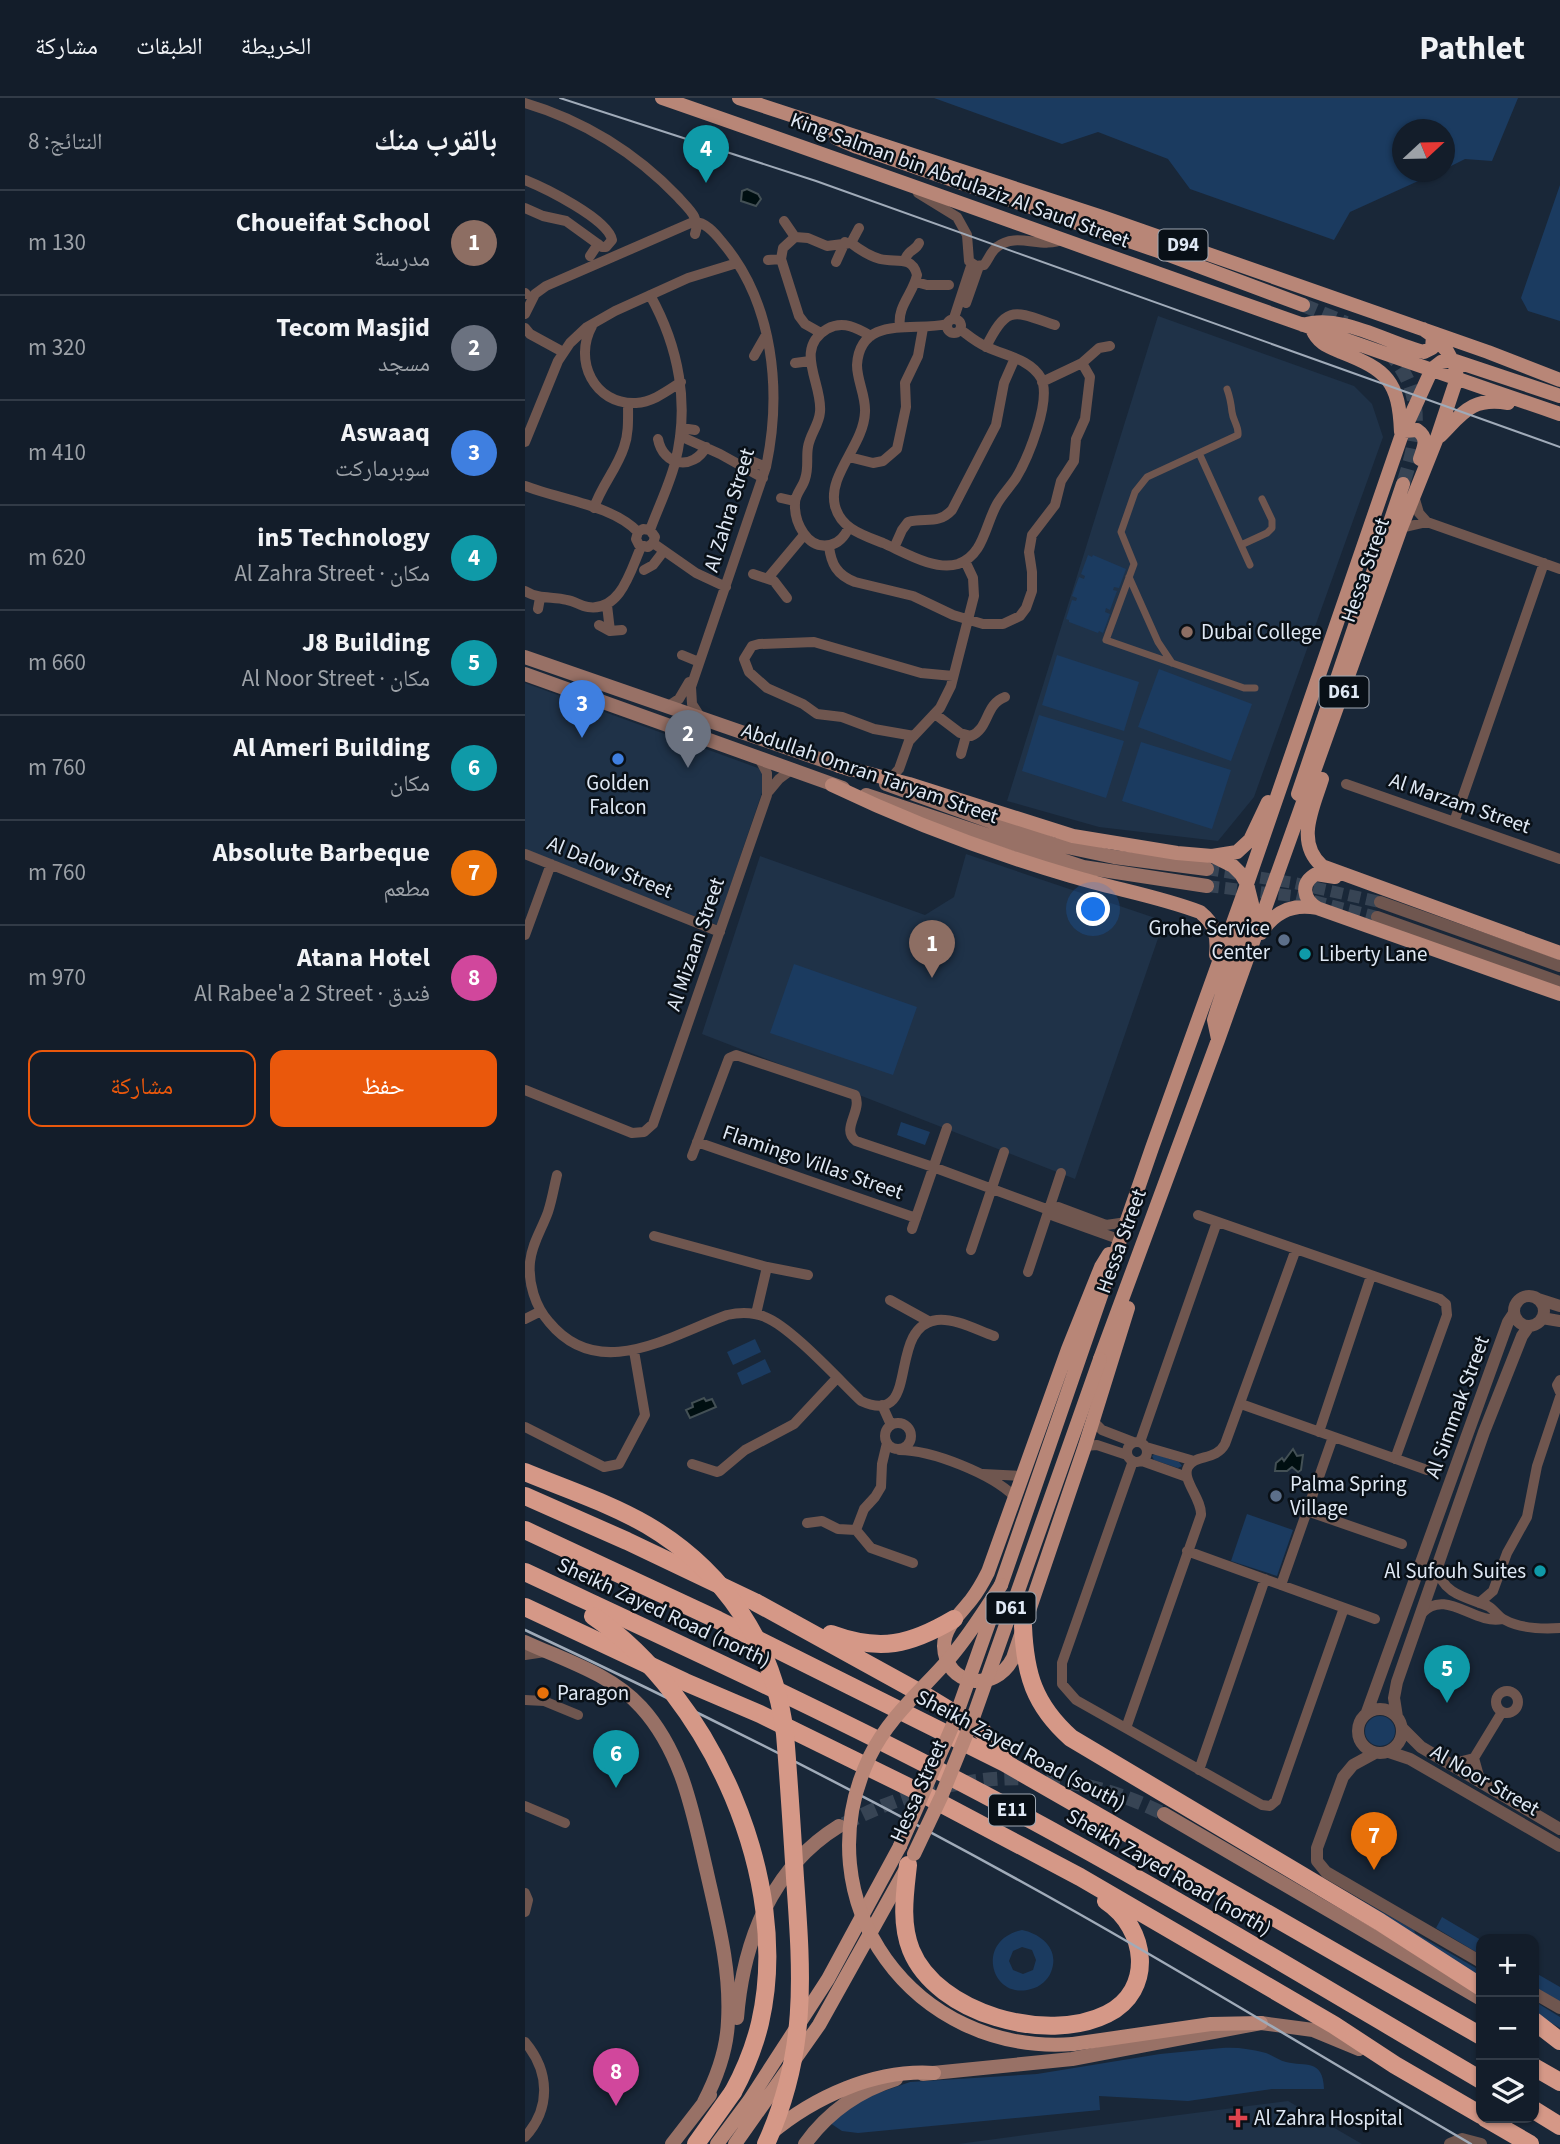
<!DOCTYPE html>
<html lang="ar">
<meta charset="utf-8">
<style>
body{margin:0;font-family:"Source Sans 3","Noto Naskh Arabic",sans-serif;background:#1c2632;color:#f1f3f6;direction:rtl}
.controls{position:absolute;right:21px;bottom:21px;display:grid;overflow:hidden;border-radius:14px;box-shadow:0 2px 5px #0004}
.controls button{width:63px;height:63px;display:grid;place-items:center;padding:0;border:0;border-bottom:2px solid #323b47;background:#131d2a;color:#f1f3f6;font:35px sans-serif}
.compass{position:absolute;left:867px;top:21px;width:63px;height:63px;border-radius:50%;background:#131d2a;box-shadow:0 2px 5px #0004;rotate:68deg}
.you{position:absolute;left:569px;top:812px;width:24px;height:24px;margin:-18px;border:5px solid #fff;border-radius:50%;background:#1a73e8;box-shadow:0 0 0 10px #1a73e833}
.badge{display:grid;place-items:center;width:46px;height:46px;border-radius:50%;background:#ea580c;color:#fff;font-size:23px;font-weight:700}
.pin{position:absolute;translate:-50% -58px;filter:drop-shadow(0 2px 4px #0008)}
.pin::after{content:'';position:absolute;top:37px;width:24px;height:21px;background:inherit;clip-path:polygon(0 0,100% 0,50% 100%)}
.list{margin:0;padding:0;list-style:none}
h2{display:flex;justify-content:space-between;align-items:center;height:91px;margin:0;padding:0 28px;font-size:30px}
h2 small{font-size:23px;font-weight:400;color:#9da2a8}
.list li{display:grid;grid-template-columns:46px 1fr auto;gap:21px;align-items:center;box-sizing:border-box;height:105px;padding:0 28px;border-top:2px solid #323b47}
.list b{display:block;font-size:26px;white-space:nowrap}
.list p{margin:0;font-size:23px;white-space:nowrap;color:#9da2a8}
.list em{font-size:23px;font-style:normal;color:#9da2a8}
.actions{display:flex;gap:14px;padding:21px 28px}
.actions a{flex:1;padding:16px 0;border:2px solid #ea580c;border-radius:14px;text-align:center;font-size:24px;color:#ea580c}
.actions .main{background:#ea580c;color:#fff}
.icon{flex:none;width:38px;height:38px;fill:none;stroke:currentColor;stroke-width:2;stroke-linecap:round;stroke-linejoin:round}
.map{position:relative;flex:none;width:1035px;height:2046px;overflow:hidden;direction:ltr}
header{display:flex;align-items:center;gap:42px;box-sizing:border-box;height:98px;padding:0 35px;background:#131d2a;border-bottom:2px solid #323b47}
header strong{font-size:33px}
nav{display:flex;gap:38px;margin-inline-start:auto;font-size:24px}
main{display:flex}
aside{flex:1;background:#131d2a}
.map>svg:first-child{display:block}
</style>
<header>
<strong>Pathlet</strong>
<nav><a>الخريطة</a><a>الطبقات</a><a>مشاركة</a></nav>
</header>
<main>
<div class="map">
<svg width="1035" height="2046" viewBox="0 0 1035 2046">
<rect width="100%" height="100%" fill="#192738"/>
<path fill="#1f3248" d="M633 218 829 288 847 306 858 339 729 699 693 743 574 729 482 703Z
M0 585 244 674 192 827 0 752Z
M441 756 639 823 550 1081 177 936 235 758 400 817 429 799Z
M763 2003 837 2046H433L507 2036Z"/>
<path fill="#1b3b60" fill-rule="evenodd" d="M409 0H993L967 63 940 61 920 71V32H878V74H913L825 114 809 142 665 91 643 61 573 34 537 46Z
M1035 87V223L1003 213 996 200Z
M563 457 567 459 568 457 601 471 594 490 589 489 588 492 592 493 585 512 581 510 580 514 585 516 578 535 574 533 573 535 544 524V522L541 521 547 502 551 503 552 500 547 498 554 479 559 481 560 478 556 476Z
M532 557 614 584 599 633 517 607Z
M634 571 727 606 706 663 613 629Z
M514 617 599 643 581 700 497 673Z
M616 644 706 672 687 731 597 703Z
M269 866 392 909 368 977 245 935Z
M376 1024 405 1034 400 1047 372 1037Z
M230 1241 236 1254 208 1267 202 1254Z
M240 1261 246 1274 217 1287 212 1275Z
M630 1356 654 1364 657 1368 653 1370 629 1362 627 1358Z
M722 1416 768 1432 752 1478 706 1463Z
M840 1633a15 15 0 1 1 30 0a15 15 0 1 1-30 0Z
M854 1724 869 1733 855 1757 840 1748Z
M790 1776 889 1832 890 1835 956 1873V1883Z
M917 1819 956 1842V1857L911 1830Z
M497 1832C517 1836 535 1852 526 1874 523 1882 515 1889 506 1891 466 1903 449 1842 497 1832ZM497 1849 507 1852 511 1862 508 1872 498 1876 488 1872 484 1863 488 1853Z
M1009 1874 1035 1889V1904L1009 1889Z
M1009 1903 1035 1919V1930L1009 1915Z
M697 1950C712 1949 726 1951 741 1955 747 1957 754 1962 761 1964 780 1969 798 1960 799 1991H747L663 2003 574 1998 575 2012 333 2035 317 2033 305 2025 336 2001 385 1984 512 1976 635 1956Z"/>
<path fill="#000f11" stroke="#435055" stroke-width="2" d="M222 91 233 96 236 101 231 108 216 103 217 93Z
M179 1300 181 1303 187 1301 191 1309 165 1320 161 1312 168 1309 167 1305Z
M768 1351 772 1358 778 1357 776 1372 773 1374 767 1369 762 1373H750L751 1365 757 1360 759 1363Z"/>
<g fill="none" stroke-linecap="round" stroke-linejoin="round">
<path stroke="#374454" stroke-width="12" stroke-dasharray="12 6" stroke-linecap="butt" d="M682 771 769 785 855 804
M682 788 768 798 852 819"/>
<path stroke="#374454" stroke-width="14" stroke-dasharray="14 7" stroke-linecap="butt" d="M319 1726C423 1672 533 1662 639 1716"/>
<path stroke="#374454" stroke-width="14" stroke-dasharray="14 7" stroke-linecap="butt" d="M778 207 821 225
M863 253C901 295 894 337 878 386"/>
<path stroke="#6f564f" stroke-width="7" d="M702 291C705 299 706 305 707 314 708 323 714 328 713 337L622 379 610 394 596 434 609 466 581 542 719 590H730
M674 355 725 467
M716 447 742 435 747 430V422L737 401
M604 479 633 544 647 565"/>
<path stroke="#6f564f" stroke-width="10" d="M0 5C58 22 111 55 153 99 162 110 176 119 170 136
M0 82C20 90 83 121 87 142L81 149H77L41 123 18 118 0 110
M393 95 432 119 442 137 444 163 451 168 459 167C464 161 466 153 472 149 492 133 517 152 538 141
M259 123 270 139
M168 124C180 123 190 135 197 144 249 205 257 294 241 369L166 589 167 606 176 620
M326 145 334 130
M65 158 73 146
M243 162 256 161
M380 162C383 151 391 153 394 145
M311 164 320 144
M391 184 402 187H424
M0 195 1 196
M441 205 454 168
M0 216 10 196 21 188 168 124
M429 220 447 165
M422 228a7 7 0 1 1 14 0a7 7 0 1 1-14 0Z
M422 226C390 234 335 216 332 267 332 283 341 298 340 314 339 347 302 377 310 408 316 431 338 437 358 445 379 454 409 473 433 466 459 457 460 427 472 406 477 397 485 389 491 380 503 360 527 302 516 280 505 261 481 258 462 249 452 245 444 238 436 232
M67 228C48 262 69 307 111 305 128 304 142 293 156 284
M0 230 5 236 38 254
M296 235 280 226 274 218 256 161 258 150 270 139 283 140 302 148 326 145C335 152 344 158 355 161 371 165 387 157 392 177 388 196 372 208 375 228
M461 249C482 206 489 213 530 227
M229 258 241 237
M270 265 285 263
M517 284 557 265 574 250 585 248
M156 330 170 332
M155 338 195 356 238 380
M133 341C138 368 168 373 181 349
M0 344 33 263 45 245 62 229 90 213 163 180 212 165
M324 359 348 365 358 363 372 351 381 309 380 285 393 258 398 230
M226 363 241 369
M0 388C36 402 87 407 113 434L111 441 114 447 123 449 128 445 130 439 125 432 118 431 113 434
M889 398 894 415 902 424
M256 400 269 403
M69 410C76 388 92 371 99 349 104 335 103 320 103 305
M324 429C320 438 315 445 305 447 282 452 269 424 270 405 270 396 278 389 280 381 284 370 281 360 283 349 285 336 294 327 295 314 298 286 268 251 302 231 318 222 332 230 346 238
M876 430 902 424 1035 471
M125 432C133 410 144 388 150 365 165 307 154 249 125 197
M128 445 171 475 201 489
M304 448C306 466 312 477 330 484L388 498 428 517 458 526H478L495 518 501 510 507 493V474L504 454 507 437 530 407 536 383 549 363 551 341 560 321 565 279 557 265
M369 450 377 432 383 424C400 419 413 427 427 412L471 327 479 285 490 260
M119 472 128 467 138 454
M228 476 249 483 262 500
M243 480 279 437
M0 493C15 502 27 498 42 502 50 503 55 508 63 509 96 514 106 471 116 449
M82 507 85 533
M13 511 15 500
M74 527 85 533 97 532
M157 557 174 564
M142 609 154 601 164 584
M410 616 435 635 446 638C464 631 460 606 480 599
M389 638 349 631 317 619 292 616 278 606 242 590 224 574 219 561 227 548 234 546 289 544 396 575 428 578
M436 656 441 638
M365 681 374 671 384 643 415 610 426 588 449 498 448 480 440 463
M821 686 1035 761
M244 693 254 681 266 672
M929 724 1019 465
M0 756 195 834
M0 837 26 766
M0 992 107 1035 119 1034 128 1026 242 697V675L234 660
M172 1044 391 1120
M167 1058 204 960 211 957 330 997C338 1013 315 1031 331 1043L408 1069 524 1112 529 1118 596 1142
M32 1077C29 1089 27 1102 23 1114 17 1131 7 1145 5 1164 3 1185 10 1208 24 1224 74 1285 144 1238 202 1217 215 1214 228 1214 240 1219 266 1229 314 1282 336 1303 398 1331 360 1229 412 1222 430 1220 452 1232 469 1238
M524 1112 533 1109 581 1127 602 1124
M673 1117 915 1201 921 1206 922 1217 870 1361
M387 1131 422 1030
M129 1138 242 1169 283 1177
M446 1152 479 1054
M503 1174 536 1075
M365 1202 405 1224
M231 1216 242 1169
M0 1221 16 1213
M1035 1282 1032 1287 1035 1294
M716 1306 902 1372
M357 1307 366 1327
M568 1323 577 1332 608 1344
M360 1338a13 13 0 1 1 26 0a13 13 0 1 1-26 0Z
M0 1329 79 1369 94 1366 120 1317 109 1253
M794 1334 846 1178
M602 1354a10 10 0 1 1 20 0a10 10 0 1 1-20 0Z
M615 1344 692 1124
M560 1348 572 1347 602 1357
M621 1349 669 1363
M374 1352C407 1352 467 1376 490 1399
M608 1363 537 1565V1586L551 1602 737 1707 745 1708 751 1703 819 1510
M617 1363 662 1379
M167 1366 192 1374 195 1373 220 1352 269 1326 312 1280
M458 1376 497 1378
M782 1413 877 1446
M282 1425 297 1423 313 1431 331 1432 346 1450 388 1465
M331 1432 339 1411 350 1399 356 1389 357 1366 362 1345
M662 1453 850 1521
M913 1470C916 1496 943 1500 963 1508 970 1512 973 1519 980 1522 996 1531 1018 1531 1035 1530
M756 1487 808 1339
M954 1505 968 1493 982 1455 1002 1419 1012 1368 1035 1299
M897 1515C921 1490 949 1527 977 1521
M0 1557 20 1554
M971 1604a11 11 0 1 1 22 0a11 11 0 1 1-22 0Z
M0 1602 19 1603 53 1617
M601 1630 676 1417C677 1401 656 1381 663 1369 670 1356 691 1363 700 1346L771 1151
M925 1666 949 1660
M674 1672 740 1481
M956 1685 949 1660 977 1614
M0 1708 40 1725
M0 1795 3 1802 0 1814
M0 1944C25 1974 26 2010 0 2039"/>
<path stroke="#6f564f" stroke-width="12" d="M855 804 1035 868
M852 819 1035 884
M989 1213a15 15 0 1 1 30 0a15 15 0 1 1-30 0Z
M1013 1201 1035 1208
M1017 1220 1035 1223
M833 1633a22 22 0 1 1 44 0a22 22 0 1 1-44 0Z
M842 1614 983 1224 989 1215
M872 1619 869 1600 872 1584 959 1334 997 1238 1004 1228
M877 1630 896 1649 1035 1731
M864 1654 885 1661 1035 1748
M850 1655 828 1667 818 1679 792 1750V1763L801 1774 956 1864
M1009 1895 1035 1910
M925 2046 937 2041 956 2046"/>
<path stroke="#987166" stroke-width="14" d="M0 559 326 672
M0 576 318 690
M361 686 528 746 589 759 682 771
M341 697 558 769 682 788
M0 1544C39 1562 86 1576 116 1609 158 1655 168 1716 182 1775 193 1824 206 1872 203 1923 202 1951 192 1979 179 2004
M639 1716 956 1901
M212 1920C218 1844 246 1770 314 1728
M398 1976 547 1961 736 1925 788 1932 834 1951
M147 2046 185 1997
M280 2046C303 2014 333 1993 371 1981"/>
<path stroke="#b88677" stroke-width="14" d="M137 0C437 104 735 214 1035 316
M214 0 580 120 963 254 1035 282
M311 40 332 49 633 153 778 207
M778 227C816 215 862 245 899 254L907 250 908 238
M787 231C793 245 802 248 816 254 862 272 874 283 876 334
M879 333 892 332C904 340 899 349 895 361
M915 338C938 315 946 299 983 305
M314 668 384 686 548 738 652 755 687 758 712 754 725 742 743 704
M797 681C788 710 770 744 797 768L1035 855
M307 687C384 724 464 754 546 778 589 791 633 798 675 814 690 826 693 838 691 857
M773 696 878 386
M688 758 708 768 716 776 722 786 727 806 692 912 689 922 693 941
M792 810C778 801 775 785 791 776L810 779
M736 835C749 814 767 805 792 810L1035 896
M584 1156 576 1169 543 1251 463 1474C458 1484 453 1493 446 1502 435 1516 419 1529 419 1548 420 1588 470 1596 488 1560L560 1348 603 1210
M575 1261 693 942 876 430 912 340 932 280 930 268 922 253 908 238 898 231
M476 1487 627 1050 722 786 876 339 907 271 916 264 927 262 1035 298
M548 1946 686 1926 736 1925
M245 2036C289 1999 350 1971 409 1975
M192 2046 224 2003 303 1881 375 1748
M210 2046 294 1927 381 1771"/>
<path stroke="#d59887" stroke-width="18" d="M0 1398 102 1443 230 1504 399 1597 455 1631 476 1653 480 1665
M0 1432 193 1522 480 1665 956 1938
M0 1474C141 1540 283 1605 422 1677 604 1771 779 1878 956 1982
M0 1509 160 1584 235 1616 400 1697 555 1779 809 1927 870 1967 956 2017
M498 1528C500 1576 509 1607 546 1640L855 1824 956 1889
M306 1536C355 1554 385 1547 429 1521
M383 1767C380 1795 375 1824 386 1852 412 1916 522 1946 582 1916 630 1892 622 1830 581 1803
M1009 1923 1035 1943
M1009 1969 1035 1984
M1009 2012 1035 2028
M960 2020 1005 2046
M171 2046 208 1994"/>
<path stroke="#a0abb9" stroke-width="2" d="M35 0 291 83 1035 349"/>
<path stroke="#a0abb9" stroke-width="2.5" d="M0 1532C186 1619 370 1712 549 1813 682 1888 813 1969 946 2046"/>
<path stroke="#b88677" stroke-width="14" d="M476 1487C460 1512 444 1538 424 1561 396 1593 364 1619 345 1658 275 1804 390 1958 548 1946
M375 1748 427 1629 472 1502
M389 1756 416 1699 448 1620 575 1261"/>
<path stroke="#d59887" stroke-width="18" d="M0 1374C41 1391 84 1405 122 1427 200 1473 249 1547 260 1636 264 1684 267 1732 270 1780 277 1878 283 1954 241 2046
M68 1518C186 1599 268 1783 235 1925 229 1950 220 1972 208 1994"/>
</g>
<circle fill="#8d6e63" stroke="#091017" stroke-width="2.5" cx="662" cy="534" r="7"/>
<circle fill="#3f7fe0" stroke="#091017" stroke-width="2.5" cx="93" cy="661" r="7"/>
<g fill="#5c6f8a" stroke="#091017" stroke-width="2.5">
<circle cx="759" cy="842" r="7"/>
<circle cx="751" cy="1398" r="7"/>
</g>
<g fill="#0f9aa8" stroke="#091017" stroke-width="2.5">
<circle cx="780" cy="856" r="7"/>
<circle cx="1015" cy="1473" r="7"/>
</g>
<circle fill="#e8710a" stroke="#091017" stroke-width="2.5" cx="18" cy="1595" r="7"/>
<path fill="#e0444e" stroke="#091017" stroke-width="2.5" d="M709.5 2009.5h7v7h7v7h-7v7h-7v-7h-7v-7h7z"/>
<g text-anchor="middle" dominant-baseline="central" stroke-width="5" stroke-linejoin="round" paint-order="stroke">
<g fill="#091017" stroke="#9fa7b2" stroke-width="2">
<rect x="633.5" y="131.5" width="49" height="31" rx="5"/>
<rect x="794.5" y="578.5" width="49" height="31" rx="5"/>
<rect x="461.5" y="1494.5" width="49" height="31" rx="5"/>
<rect x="464" y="1696.5" width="46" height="31" rx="5"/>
</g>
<g font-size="19" font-weight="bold" fill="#dfe8f4">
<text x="658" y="147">D94</text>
<text x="819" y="594">D61</text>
<text x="486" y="1510">D61</text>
<text x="487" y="1712">E11</text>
</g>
<g font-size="21" fill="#dfe8f4" stroke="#091017">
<text transform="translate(435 82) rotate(20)">King Salman bin Abdulaziz Al Saud Street</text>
<text transform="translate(204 412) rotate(-73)">Al Zahra Street</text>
<text transform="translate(840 472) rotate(-71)">Hessa Street</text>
<text transform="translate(345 675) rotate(19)">Abdullah Omran Taryam Street</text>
<text transform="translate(935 705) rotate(19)">Al Marzam Street</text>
<text transform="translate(85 769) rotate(22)">Al Dalow Street</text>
<text transform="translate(170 846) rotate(-71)">Al Mizaan Street</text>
<text transform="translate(288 1064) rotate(19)">Flamingo Villas Street</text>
<text transform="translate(596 1143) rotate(-70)">Hessa Street</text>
<text transform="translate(932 1309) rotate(-70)">Al Simmak Street</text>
<text transform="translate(139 1514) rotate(25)">Sheikh Zayed Road (north)</text>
<text transform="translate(496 1652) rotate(28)">Sheikh Zayed Road (south)</text>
<text transform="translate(960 1682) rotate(30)">Al Noor Street</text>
<text transform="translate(393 1693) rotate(-66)">Hessa Street</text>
<text transform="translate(644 1774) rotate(30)">Sheikh Zayed Road (north)</text>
</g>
<g font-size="21" fill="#dfe8f4" stroke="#091017" text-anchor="start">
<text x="676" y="534">Dubai College</text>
<text x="93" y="685" text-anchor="middle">Golden<tspan x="93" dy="24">Falcon</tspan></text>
<text x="745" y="830" text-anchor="end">Grohe Service<tspan x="745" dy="24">Center</tspan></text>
<text x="794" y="856">Liberty Lane</text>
<text x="765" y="1386">Palma Spring<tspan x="765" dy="24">Village</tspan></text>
<text x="1001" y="1473" text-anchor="end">Al Sufouh Suites</text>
<text x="32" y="1595">Paragon</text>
<text x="729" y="2020">Al Zahra Hospital</text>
</g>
</g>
</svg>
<div class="controls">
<button>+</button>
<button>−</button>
<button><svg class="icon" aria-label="layers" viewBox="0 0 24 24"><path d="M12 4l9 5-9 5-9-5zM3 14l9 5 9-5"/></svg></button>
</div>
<svg class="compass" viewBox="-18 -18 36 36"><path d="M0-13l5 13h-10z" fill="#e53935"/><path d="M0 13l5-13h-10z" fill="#9da2a8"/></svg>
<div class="you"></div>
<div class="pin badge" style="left:407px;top:880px;background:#8d6e63">1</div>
<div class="pin badge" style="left:163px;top:670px;background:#6b7280">2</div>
<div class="pin badge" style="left:57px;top:640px;background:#3f7fe0">3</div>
<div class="pin badge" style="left:181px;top:85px;background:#0f9aa8">4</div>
<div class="pin badge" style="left:922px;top:1605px;background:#0f9aa8">5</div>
<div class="pin badge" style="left:91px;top:1690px;background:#0f9aa8">6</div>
<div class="pin badge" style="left:849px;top:1772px;background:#e8710a">7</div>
<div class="pin badge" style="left:91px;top:2008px;background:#d1479c">8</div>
</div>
<aside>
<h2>بالقرب منك<small>النتائج: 8</small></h2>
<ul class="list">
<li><span class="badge" style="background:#8d6e63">1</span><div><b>Choueifat School</b><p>مدرسة</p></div><em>130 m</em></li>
<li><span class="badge" style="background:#6b7280">2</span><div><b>Tecom Masjid</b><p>مسجد</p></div><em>320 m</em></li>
<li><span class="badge" style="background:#3f7fe0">3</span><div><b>Aswaaq</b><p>سوبرماركت</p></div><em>410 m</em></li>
<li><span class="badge" style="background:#0f9aa8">4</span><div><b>in5 Technology</b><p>مكان · Al Zahra Street</p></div><em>620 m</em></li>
<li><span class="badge" style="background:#0f9aa8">5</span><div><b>J8 Building</b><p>مكان · Al Noor Street</p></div><em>660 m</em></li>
<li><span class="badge" style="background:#0f9aa8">6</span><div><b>Al Ameri Building</b><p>مكان</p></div><em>760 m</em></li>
<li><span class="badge" style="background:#e8710a">7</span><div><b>Absolute Barbeque</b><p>مطعم</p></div><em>760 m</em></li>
<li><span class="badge" style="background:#d1479c">8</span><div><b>Atana Hotel</b><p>فندق · Al Rabee'a 2 Street</p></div><em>970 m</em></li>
</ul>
<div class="actions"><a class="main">حفظ</a><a>مشاركة</a></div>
</aside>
</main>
